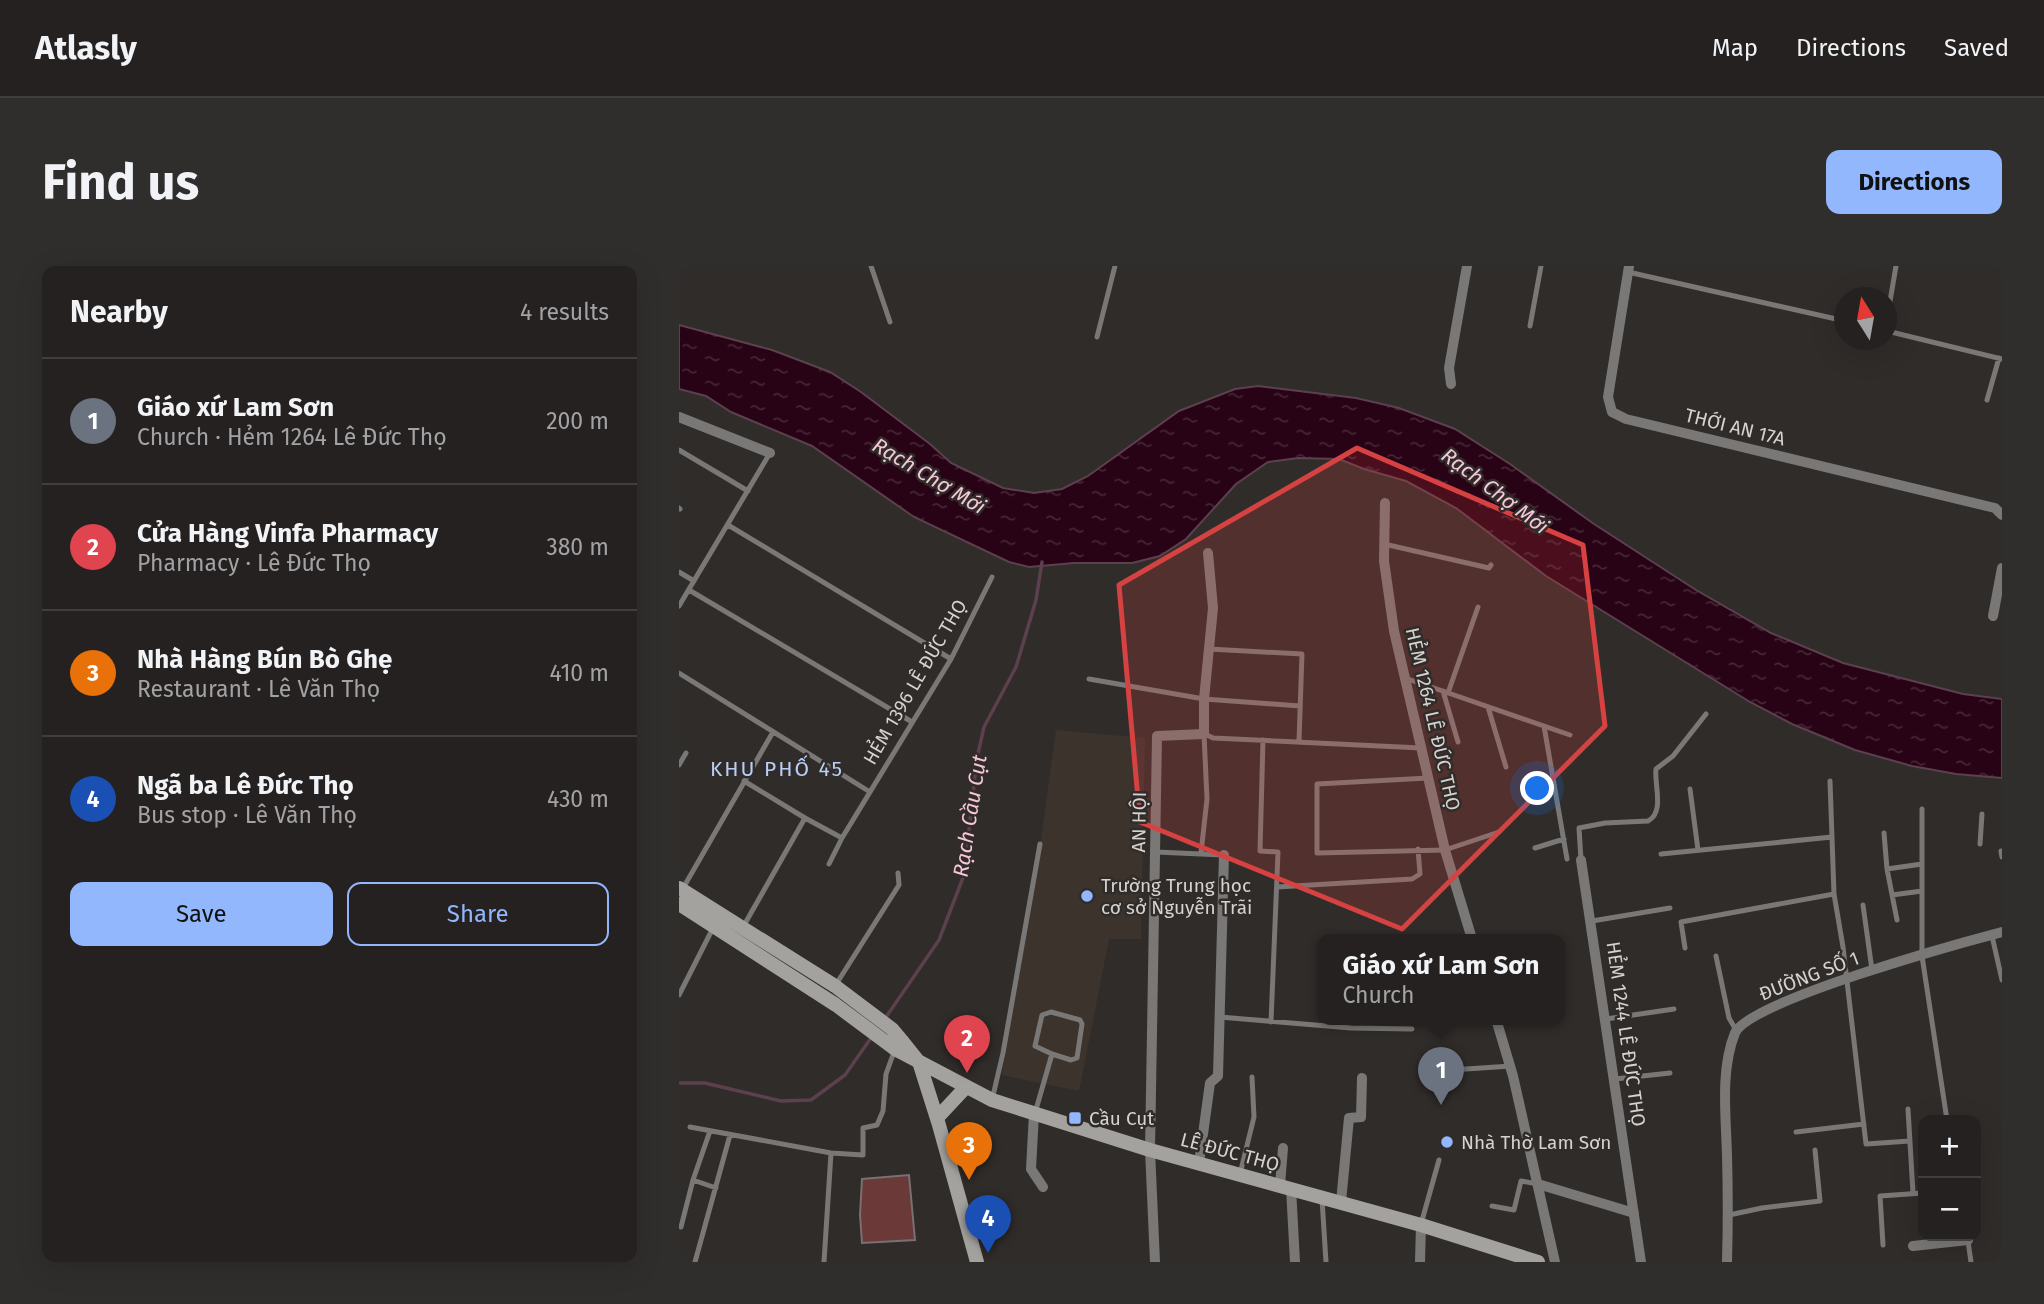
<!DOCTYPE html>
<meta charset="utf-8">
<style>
body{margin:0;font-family:"Fira Sans",sans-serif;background:#302e2d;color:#f1f3f6}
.controls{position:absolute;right:21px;bottom:21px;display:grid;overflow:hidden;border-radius:14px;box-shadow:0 7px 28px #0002}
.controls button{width:63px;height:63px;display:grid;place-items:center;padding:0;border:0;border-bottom:2px solid #413e3e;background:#242120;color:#f1f3f6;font:35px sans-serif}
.compass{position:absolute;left:1155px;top:21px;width:63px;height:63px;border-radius:50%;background:#242120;box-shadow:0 7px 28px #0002;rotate:349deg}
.you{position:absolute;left:859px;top:523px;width:24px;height:24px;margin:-18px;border:5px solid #fff;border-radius:50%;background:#1a73e8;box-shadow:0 0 0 10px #1a73e833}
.badge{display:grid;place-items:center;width:46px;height:46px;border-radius:50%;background:#93b7fd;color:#fff;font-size:23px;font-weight:700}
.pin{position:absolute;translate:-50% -58px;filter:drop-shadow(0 2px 4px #0008)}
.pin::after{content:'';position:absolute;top:37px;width:24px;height:21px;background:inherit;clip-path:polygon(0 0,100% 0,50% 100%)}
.popup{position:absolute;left:638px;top:668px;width:248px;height:91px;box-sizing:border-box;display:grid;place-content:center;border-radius:14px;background:#242120;filter:drop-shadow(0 2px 5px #0005);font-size:23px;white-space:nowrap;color:#a3a3a5}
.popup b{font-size:26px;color:#f1f3f6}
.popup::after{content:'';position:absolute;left:50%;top:100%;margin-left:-14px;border:14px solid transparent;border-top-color:#242120}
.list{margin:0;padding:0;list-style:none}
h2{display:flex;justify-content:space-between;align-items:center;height:91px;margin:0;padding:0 28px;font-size:30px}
h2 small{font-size:23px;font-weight:400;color:#a3a3a5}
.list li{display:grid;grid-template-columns:46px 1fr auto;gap:21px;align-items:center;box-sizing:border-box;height:126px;padding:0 28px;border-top:2px solid #413e3e}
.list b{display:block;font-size:26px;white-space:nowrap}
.list p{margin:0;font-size:23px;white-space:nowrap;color:#a3a3a5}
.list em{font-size:23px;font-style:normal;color:#a3a3a5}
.actions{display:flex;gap:14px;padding:21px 28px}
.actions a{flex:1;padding:16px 0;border:2px solid #93b7fd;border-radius:14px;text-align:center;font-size:24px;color:#93b7fd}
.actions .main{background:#93b7fd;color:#111}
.map{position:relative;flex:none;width:1323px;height:996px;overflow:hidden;border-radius:14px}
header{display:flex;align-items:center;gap:42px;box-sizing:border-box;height:98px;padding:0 35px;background:#242120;border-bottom:2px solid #413e3e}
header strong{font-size:33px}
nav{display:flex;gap:38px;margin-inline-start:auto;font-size:24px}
.intro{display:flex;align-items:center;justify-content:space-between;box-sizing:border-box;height:168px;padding:0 42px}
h1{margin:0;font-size:49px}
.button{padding:18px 32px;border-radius:14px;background:#93b7fd;color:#111;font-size:24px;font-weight:700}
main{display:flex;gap:42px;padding:0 42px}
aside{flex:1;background:#242120;border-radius:14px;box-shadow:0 7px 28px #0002}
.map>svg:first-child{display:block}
</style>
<header>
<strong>Atlasly</strong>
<nav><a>Map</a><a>Directions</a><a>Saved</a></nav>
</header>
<div class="intro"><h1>Find us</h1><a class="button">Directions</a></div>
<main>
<aside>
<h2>Nearby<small>4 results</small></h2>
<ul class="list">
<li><span class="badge" style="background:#6b7280">1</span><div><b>Giáo xứ Lam Sơn</b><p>Church · Hẻm 1264 Lê Đức Thọ</p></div><em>200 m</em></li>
<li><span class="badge" style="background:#e0444e">2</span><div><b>Cửa Hàng Vinfa Pharmacy</b><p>Pharmacy · Lê Đức Thọ</p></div><em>380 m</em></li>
<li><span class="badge" style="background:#e8710a">3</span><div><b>Nhà Hàng Bún Bò Ghẹ</b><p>Restaurant · Lê Văn Thọ</p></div><em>410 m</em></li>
<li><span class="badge" style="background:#1a4fb4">4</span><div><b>Ngã ba Lê Đức Thọ</b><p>Bus stop · Lê Văn Thọ</p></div><em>430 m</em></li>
</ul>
<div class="actions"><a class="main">Save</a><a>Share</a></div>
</aside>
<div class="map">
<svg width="1323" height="996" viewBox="0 0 1323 996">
<defs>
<pattern id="water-ripples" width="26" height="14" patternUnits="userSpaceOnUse" patternTransform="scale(1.75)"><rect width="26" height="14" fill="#280215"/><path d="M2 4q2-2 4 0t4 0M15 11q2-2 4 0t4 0" fill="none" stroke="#462636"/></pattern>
</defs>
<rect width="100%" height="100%" fill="#302c2a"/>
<path fill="#3d332d" d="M377 464 466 472 462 673H430L400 825 323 809 360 588Z"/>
<path fill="url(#water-ripples)" stroke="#5c404d" stroke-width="2" d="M0 59 93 84 151 106 182 126 251 178 272 197 324 222 355 227 383 223 409 210 500 145 556 123 579 120 677 132 720 142 776 163 831 198 915 258 1017 324 1092 367 1164 397 1284 428 1323 433V512L1277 508 1233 500 1176 484 1113 458 1071 436 867 310 777 242 727 215 685 203 660 193 619 192 589 196 557 218 507 273 481 290 453 297H395L350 301 330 296 235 251 133 180 52 146 27 130 0 123Z"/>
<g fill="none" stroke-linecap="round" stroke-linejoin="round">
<path stroke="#5c404d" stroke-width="3.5" d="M205 754 260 674 285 609 298 492 305 461 337 401 357 334 363 296
M0 817H26L102 835 132 834 166 809 192 772"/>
</g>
<path fill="#6b3a38" stroke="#777171" stroke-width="2" d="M230 909 236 974 183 977 181 949 183 913Z"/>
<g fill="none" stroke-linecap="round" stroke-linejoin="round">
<path stroke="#797876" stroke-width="5" d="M192 0 211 56
M949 6 1166 55
M1208 53 1217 0
M851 60 862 0
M1208 65 1323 93
M418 71 436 0
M1308 134 1320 92
M0 184 69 225
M0 242 1 243
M49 259 272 393
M705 278 810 302 812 299
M0 306 15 315
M10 324 233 456
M0 340 91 187
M530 383 623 388 620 475
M0 407 191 526
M726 412 891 469
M410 413 525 433 621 440
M764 425 779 476
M769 427 799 341
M809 441 827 501
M865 460 888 593
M526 468 534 472 742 482
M584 474 581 585 599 586 592 756
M0 499 7 487
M749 512 638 518V587L766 584 820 566
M65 515 126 552
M1151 515 1155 628 1164 681 1187 878 1231 875
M1011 523 1019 584
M1243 543V690L1268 854
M1205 567 1208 603
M1301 578 1303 548
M856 582 885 573
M1322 585 1323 591
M477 586 544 589
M522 587 528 533 525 468
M982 588 1153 571
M902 594 900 562 926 557 969 555C986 546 975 519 977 503L994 490 1027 448
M150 598 163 572
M598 621 733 613 741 608 739 583
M3 624 94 466
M1213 629 1243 625
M1184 639 1193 704
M1218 654 1208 603 1243 598
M913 655 991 642
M64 661 126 552 163 572 272 393 313 311
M1313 670 1323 714
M1006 682 1002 656 1155 628
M1037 690 1050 752 1057 764
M156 720 220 619 219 607
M0 729 34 662
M541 751 672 762 733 763
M927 753 995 743
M742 806 832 800
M936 813 991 807
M313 834 324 787 361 578
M1229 843 1234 927
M356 847 373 788 392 794 398 792 403 758 401 754 372 746 363 749 356 780 373 788
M11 861 152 887 184 889V862L198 859 204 845 207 808 215 786
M1117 866 1185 858
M561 908 575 851 573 811
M14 914 37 922
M643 933 647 996
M813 940 835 944 842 915 859 918
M1050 949 1083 942 1141 935 1136 884
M742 958 760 894
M2 961 14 914 31 865
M1289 975 1292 996
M1204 979 1201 930 1244 927
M16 996 51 869
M145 996 152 887"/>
<path stroke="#797876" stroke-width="10" d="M950 0 929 131 933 146 947 153 1316 242 1323 249
M772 118 770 102 788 0
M0 151 91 187
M706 237 705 295 715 365 766 584 793 673
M1314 350 1323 302
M902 594 962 996
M817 753 834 810 876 996
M355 847 352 903 364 921
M520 897 531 817 539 810 545 589
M859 918 955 947
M601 919 604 882
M612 922 616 996
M662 936 670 852 682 851 683 812
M1234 980 1289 974
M476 996 471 884 478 470 525 468V433L534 342 529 287
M741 996 742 959
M1048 996C1049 960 1049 925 1048 889 1047 850 1041 804 1056 767 1070 735 1281 677 1323 666"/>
<path stroke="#a4a29f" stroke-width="14" d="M0 622 156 720 213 763 224 776 240 796 260 859 298 996
M0 638 157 739 216 783 313 834 471 884 742 959 859 996
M258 852 287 821"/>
</g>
<path fill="#d64241" fill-opacity="0.2" stroke="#d64241" stroke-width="5" stroke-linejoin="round" d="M678 182 904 279 926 460 723 663 461 556 440 319Z"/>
<g fill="#93b7fd" stroke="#302c2a" stroke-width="2.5">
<circle cx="408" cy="630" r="7"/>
<rect x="389" y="845" width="14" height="14" rx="3.5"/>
<circle cx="768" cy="876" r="7"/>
</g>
<g text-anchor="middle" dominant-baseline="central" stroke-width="5" stroke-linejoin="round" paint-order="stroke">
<g font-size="19" fill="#d5d2d0" stroke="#302c2a">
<text transform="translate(1056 161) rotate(14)">THỚI AN 17A</text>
<text transform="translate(236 416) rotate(-60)">HẺM 1396 LÊ ĐỨC THỌ</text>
<text transform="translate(754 453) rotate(77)">HẺM 1264 LÊ ĐỨC THỌ</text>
<text transform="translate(460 556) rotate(-89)">AN HỘI</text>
<text transform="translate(1130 710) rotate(-21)">ĐƯỜNG SỐ 1</text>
<text transform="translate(947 768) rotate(82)">HẺM 1244 LÊ ĐỨC THỌ</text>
<text transform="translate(551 886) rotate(15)">LÊ ĐỨC THỌ</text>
</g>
<g font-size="19" fill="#d5d2d0" stroke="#302c2a" text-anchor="start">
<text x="422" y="619">Trường Trung học<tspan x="422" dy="22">cơ sở Nguyễn Trãi</tspan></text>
<text x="410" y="852">Cầu Cụt</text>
<text x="782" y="876">Nhà Thờ Lam Sơn</text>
</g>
<g font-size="21" font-style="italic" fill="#f7c6d9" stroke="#302c2a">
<text transform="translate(250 210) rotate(31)">Rạch Chợ Mới</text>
<text transform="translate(816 225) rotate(37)">Rạch Chợ Mới</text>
<text transform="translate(291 550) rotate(-81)">Rạch Cầu Cụt</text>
</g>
<g font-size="21" letter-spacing="2" fill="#b9cef6" stroke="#302c2a">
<text x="98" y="503">KHU PHỐ 45</text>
</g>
</g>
</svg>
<div class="controls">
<button>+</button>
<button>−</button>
</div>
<svg class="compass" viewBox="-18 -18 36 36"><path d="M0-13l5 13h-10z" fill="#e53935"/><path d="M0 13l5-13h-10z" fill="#a3a3a5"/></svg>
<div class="you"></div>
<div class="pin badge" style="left:762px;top:839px;background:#6b7280">1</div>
<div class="popup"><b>Giáo xứ Lam Sơn</b>Church</div>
<div class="pin badge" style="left:288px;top:807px;background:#e0444e">2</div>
<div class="pin badge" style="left:290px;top:914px;background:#e8710a">3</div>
<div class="pin badge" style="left:309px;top:987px;background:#1a4fb4">4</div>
</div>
</main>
